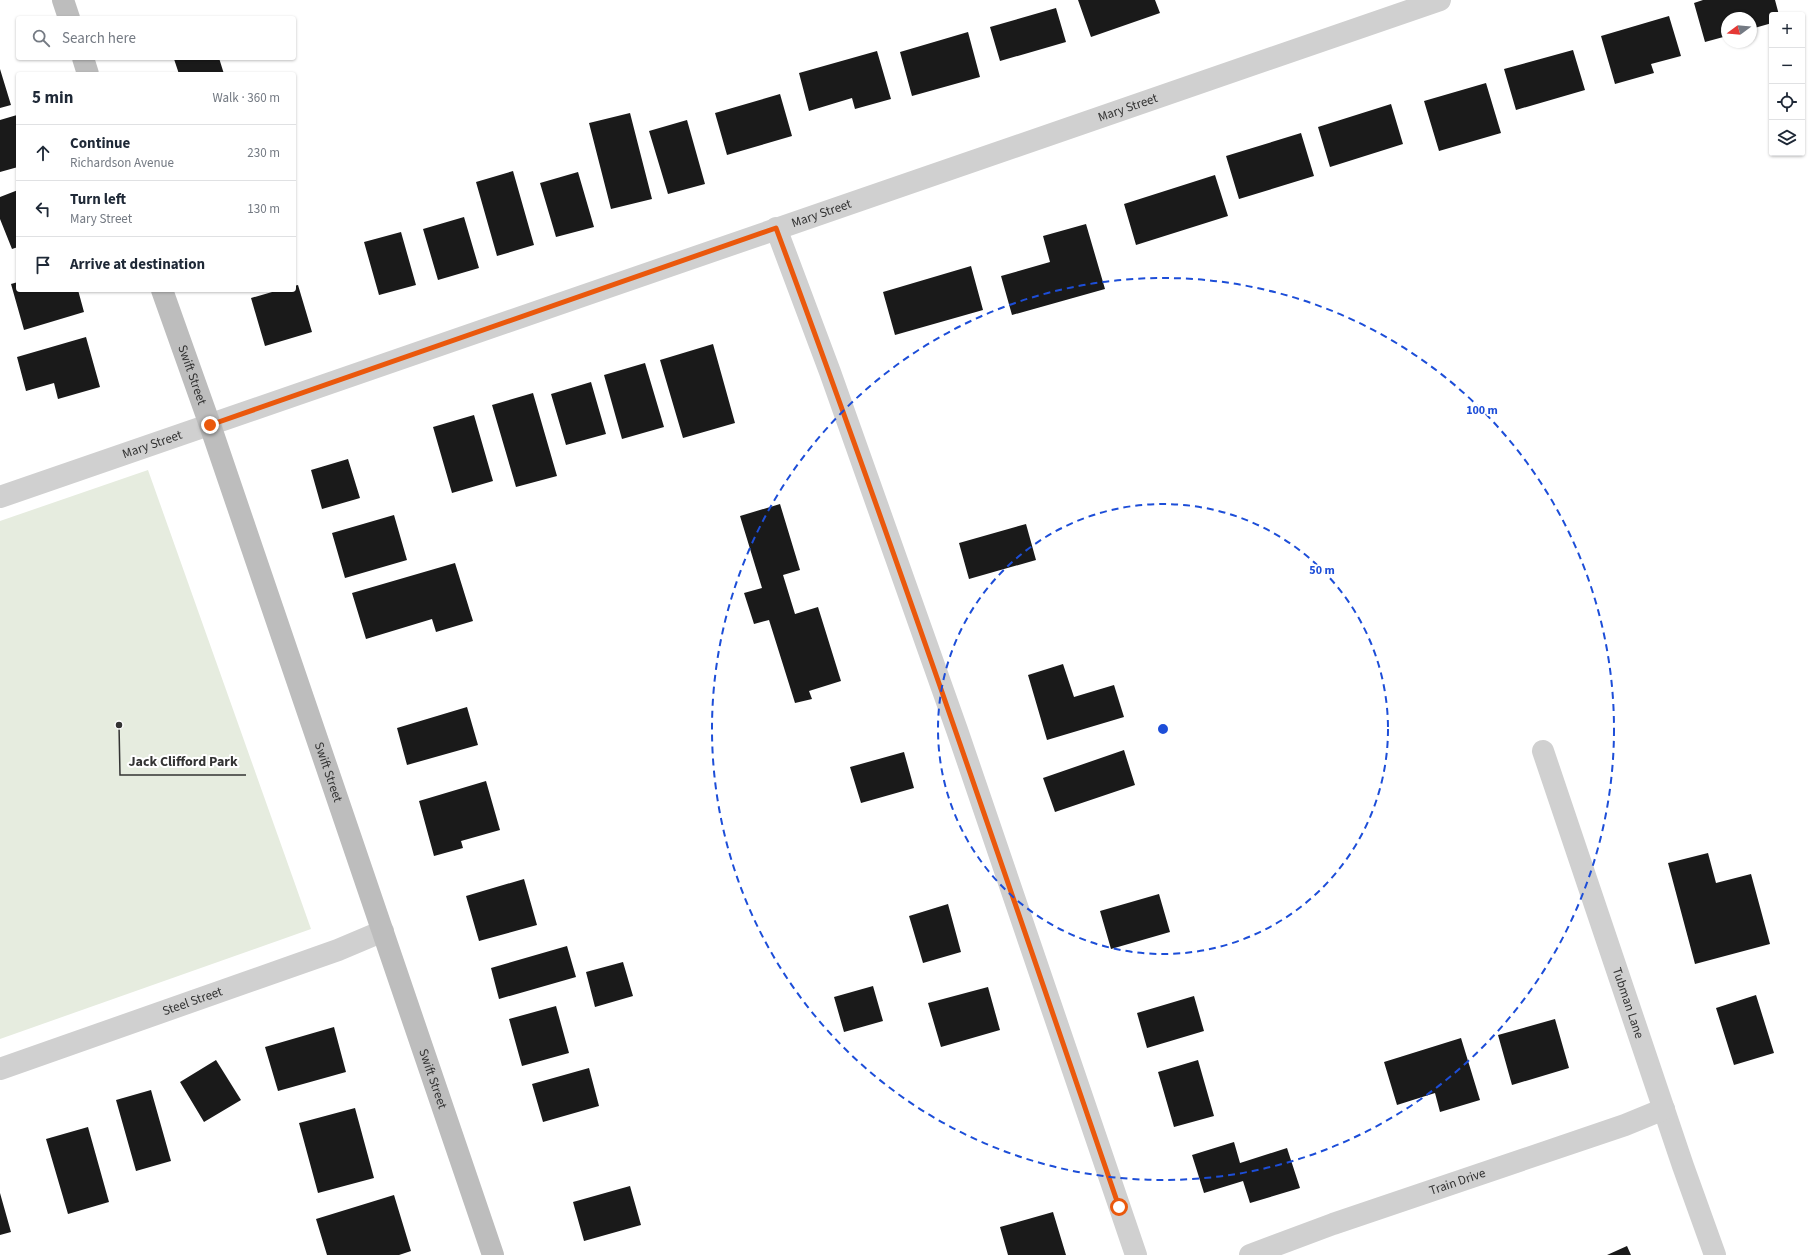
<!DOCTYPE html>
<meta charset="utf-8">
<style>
body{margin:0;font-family:"Source Sans 3",sans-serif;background:#f2f2f3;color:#1f2937}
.controls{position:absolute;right:12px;top:12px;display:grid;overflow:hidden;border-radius:4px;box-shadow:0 1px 3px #0004}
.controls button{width:36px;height:36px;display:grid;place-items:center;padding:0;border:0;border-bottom:1px solid #e0e1e3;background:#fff;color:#1f2937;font:20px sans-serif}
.compass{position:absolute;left:1721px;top:12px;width:36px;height:36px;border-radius:50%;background:#fff;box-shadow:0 1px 3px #0004;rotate:254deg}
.stop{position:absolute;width:12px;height:12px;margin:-9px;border:3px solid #ea580c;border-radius:50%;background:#fff}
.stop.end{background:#ea580c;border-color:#fff;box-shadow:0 1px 4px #0008}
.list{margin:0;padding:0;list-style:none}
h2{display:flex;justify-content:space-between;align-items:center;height:52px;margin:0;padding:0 16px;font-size:17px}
h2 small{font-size:13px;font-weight:400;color:#747a83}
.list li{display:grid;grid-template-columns:26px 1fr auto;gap:12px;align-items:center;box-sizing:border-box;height:56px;padding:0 16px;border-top:1px solid #e0e1e3}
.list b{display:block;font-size:15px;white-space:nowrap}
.list p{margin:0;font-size:13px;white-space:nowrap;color:#747a83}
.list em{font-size:13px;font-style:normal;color:#747a83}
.icon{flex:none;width:22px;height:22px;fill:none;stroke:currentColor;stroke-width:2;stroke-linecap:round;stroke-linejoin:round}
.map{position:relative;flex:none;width:1817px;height:1255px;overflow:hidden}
.search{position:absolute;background:#fff;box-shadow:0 1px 3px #0004;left:16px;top:16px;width:280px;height:44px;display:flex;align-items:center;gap:10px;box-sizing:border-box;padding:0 14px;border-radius:4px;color:#747a83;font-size:15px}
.panel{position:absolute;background:#fff;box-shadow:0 1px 3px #0004;left:16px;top:72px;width:280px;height:220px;border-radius:4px}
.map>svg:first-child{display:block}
</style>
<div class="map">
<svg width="1817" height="1255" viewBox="0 0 1817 1255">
<rect width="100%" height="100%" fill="#fff"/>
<path fill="#e6ecdf" d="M148 470 311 929 0 1039V521Z"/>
<path fill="#1a1a1a" d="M1078 0H1155L1160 13 1091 37Z
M1703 0H1775L1779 15H1772V23L1751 29V18H1727V36L1705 42 1694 3Z
M1056 8 1066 42 1000 61 990 27Z
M1669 16 1681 56 1651 64 1654 73 1615 84 1601 36Z
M968 32 980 77 912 96 900 52Z
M1573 50 1585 90 1516 110 1504 69Z
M877 51 891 99 855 109 852 98 809 111 799 73Z
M179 58H219L224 74H179L174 59Z
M0 69 11 105 0 108Z
M1486 83 1501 133 1439 151 1424 101Z
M780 94 792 136 727 155 715 113Z
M1391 104 1403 144 1330 167 1318 127Z
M630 113 652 199 611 209 589 123Z
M17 115 18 167 0 172V120Z
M687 120 705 184 668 194 649 131Z
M1301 133 1314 176 1239 199 1226 156Z
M513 171 534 245 497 256 476 182Z
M578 172 594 227 556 237 540 183Z
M1215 175 1228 216 1136 245 1124 204Z
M18 190V247L12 249 0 219V197Z
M464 217 479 268 438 280 423 229Z
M1086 224 1105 289 1012 315 1001 276 1050 262 1043 236Z
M401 232 416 285 379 295 364 242Z
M971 266 983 310 895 335 883 292Z
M18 282V290H78L84 312 24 330 11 284Z
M298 285 312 332 265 346 251 298 279 290H294V286Z
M86 337 100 387 58 399 54 383 26 391 17 357Z
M713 344 735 423 683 438 660 360Z
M645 363 664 427 622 439 604 375Z
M591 382 606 434 566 445 551 394Z
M533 393 557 476 516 487 492 405Z
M474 415 493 481 452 493 433 427Z
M348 459 360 498 322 509 311 470Z
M780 504 800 570 783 575 795 614 818 607 841 681 809 691 812 699 795 703 769 620 754 624 744 593 762 588 740 516Z
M394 515 407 560 345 578 332 533Z
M1026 524 1036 560 969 579 959 543Z
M455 563 473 621 436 632 432 619 366 639 352 593Z
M1063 664 1074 697 1114 685 1124 717 1047 740 1028 675Z
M467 707 478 745 407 765 397 728Z
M1124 750 1135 785 1055 812 1043 778Z
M904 752 914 788 861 803 850 767Z
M486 781 500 830 461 841 463 848 434 856 419 801Z
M1708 853 1716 883 1751 874 1770 944 1695 964 1668 863Z
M524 879 537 925 479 941 466 896Z
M1159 894 1170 932 1111 949 1100 911Z
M948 904 961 952 923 963 909 916Z
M567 946 576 977 499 999 491 968Z
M623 962 633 996 595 1007 586 972Z
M873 986 883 1021 844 1032 834 997Z
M988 987 1000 1030 941 1047 928 1003Z
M1756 995 1774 1053 1734 1065 1716 1008Z
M1194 996 1204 1031 1147 1048 1137 1013Z
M556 1006 569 1053 522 1066 509 1019Z
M1555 1019 1569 1068 1512 1085 1498 1035Z
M334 1027 346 1072 278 1091 265 1047Z
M1461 1038 1480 1100 1440 1112 1435 1093 1397 1105 1384 1062Z
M216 1060 241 1100 204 1122 180 1082Z
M1198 1060 1214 1116 1174 1127 1158 1072Z
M589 1068 599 1106 543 1122 532 1084Z
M151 1090 171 1161 136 1171 116 1100Z
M355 1108 374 1178 318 1193 299 1123Z
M88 1127 109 1202 68 1214 46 1139Z
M1234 1142 1240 1163 1287 1148 1300 1188 1250 1203 1243 1181 1204 1193 1192 1155Z
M630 1186 641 1225 584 1241 573 1202Z
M0 1193 11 1232 0 1235Z
M394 1195 411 1251 399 1255H327L316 1219Z
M1053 1212 1066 1255H1008L1000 1227Z
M1627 1246 1631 1255H1607Z"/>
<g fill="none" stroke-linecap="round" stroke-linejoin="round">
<g stroke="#d0d0d0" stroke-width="22">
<path d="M776 228 830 372 957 730 1136 1255"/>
<path id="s1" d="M0 497 1440 0"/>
<path id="s2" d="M1543 751 1683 1166 1715 1255"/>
<path id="s3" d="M0 1069 338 950 383 931"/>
<path id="s4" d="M1250 1255 1333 1224 1625 1125 1664 1109"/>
</g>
<g stroke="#bdbdbd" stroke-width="22">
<path d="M63 0 69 18"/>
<path d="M83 58 88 74"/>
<path id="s5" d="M162 290 210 425 493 1255"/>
</g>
</g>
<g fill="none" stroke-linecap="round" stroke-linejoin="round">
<path stroke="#ea580c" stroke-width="5" d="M210 425 776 228C896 552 1007 880 1119 1207"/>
</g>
<g fill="none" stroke="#1d4ed8" stroke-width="2" stroke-dasharray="7 5">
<circle cx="1163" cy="729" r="225"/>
<circle cx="1163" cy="729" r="451"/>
</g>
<g text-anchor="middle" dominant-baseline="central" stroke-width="4" stroke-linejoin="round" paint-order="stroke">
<g font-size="13" fill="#333" stroke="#fff">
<text stroke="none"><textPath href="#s1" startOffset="1193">Mary Street</textPath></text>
<text stroke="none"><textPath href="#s1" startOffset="869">Mary Street</textPath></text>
<text stroke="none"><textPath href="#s5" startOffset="90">Swift Street</textPath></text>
<text stroke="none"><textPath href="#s1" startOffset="161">Mary Street</textPath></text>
<text stroke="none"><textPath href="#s5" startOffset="510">Swift Street</textPath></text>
<text stroke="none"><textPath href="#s3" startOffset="204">Steel Street</textPath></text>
<text stroke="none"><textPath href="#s2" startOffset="266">Tubman Lane</textPath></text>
<text stroke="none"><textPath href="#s5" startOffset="834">Swift Street</textPath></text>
<text stroke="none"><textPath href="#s4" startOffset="220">Train Drive</textPath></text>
</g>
</g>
<circle cx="1163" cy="729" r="6" fill="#1d4ed8" stroke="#fff" stroke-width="2"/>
<g font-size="12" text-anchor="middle" font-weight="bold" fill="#1d4ed8" stroke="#fff" stroke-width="4" stroke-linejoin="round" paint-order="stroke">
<text x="1482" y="414">100 m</text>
<text x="1322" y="574">50 m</text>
</g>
<path fill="none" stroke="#333" stroke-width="1.5" d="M119 725L120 775H246"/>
<circle fill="#333" stroke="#fff" stroke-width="1.5" cx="119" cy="725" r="4"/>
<g font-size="14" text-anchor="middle" font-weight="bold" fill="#333" stroke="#fff" stroke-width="4" stroke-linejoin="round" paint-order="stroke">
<text x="183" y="766">Jack Clifford Park</text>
</g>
</svg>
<div class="controls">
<button>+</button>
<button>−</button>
<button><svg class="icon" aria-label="locate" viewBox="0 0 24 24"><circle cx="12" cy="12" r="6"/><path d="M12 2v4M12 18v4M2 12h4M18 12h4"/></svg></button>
<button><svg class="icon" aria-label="layers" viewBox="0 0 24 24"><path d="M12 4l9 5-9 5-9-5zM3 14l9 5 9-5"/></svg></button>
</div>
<svg class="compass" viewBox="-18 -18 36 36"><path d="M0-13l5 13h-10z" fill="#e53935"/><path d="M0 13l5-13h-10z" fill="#747a83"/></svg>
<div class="stop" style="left:1119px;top:1207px"></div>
<div class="stop end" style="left:210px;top:425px"></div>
<div class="search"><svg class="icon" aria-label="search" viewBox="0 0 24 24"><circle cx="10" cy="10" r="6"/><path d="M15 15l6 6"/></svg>Search here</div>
<section class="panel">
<h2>5 min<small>Walk · 360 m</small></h2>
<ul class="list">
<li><svg class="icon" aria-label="ahead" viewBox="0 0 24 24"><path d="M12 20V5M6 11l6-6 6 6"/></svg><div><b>Continue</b><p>Richardson Avenue</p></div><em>230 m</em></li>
<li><svg class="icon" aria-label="left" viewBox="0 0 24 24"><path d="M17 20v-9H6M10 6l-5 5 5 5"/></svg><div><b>Turn left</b><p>Mary Street</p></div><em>130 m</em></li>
<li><svg class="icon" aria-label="arrive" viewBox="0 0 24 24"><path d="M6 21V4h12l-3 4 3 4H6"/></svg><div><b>Arrive at destination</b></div></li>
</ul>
</section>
</div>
